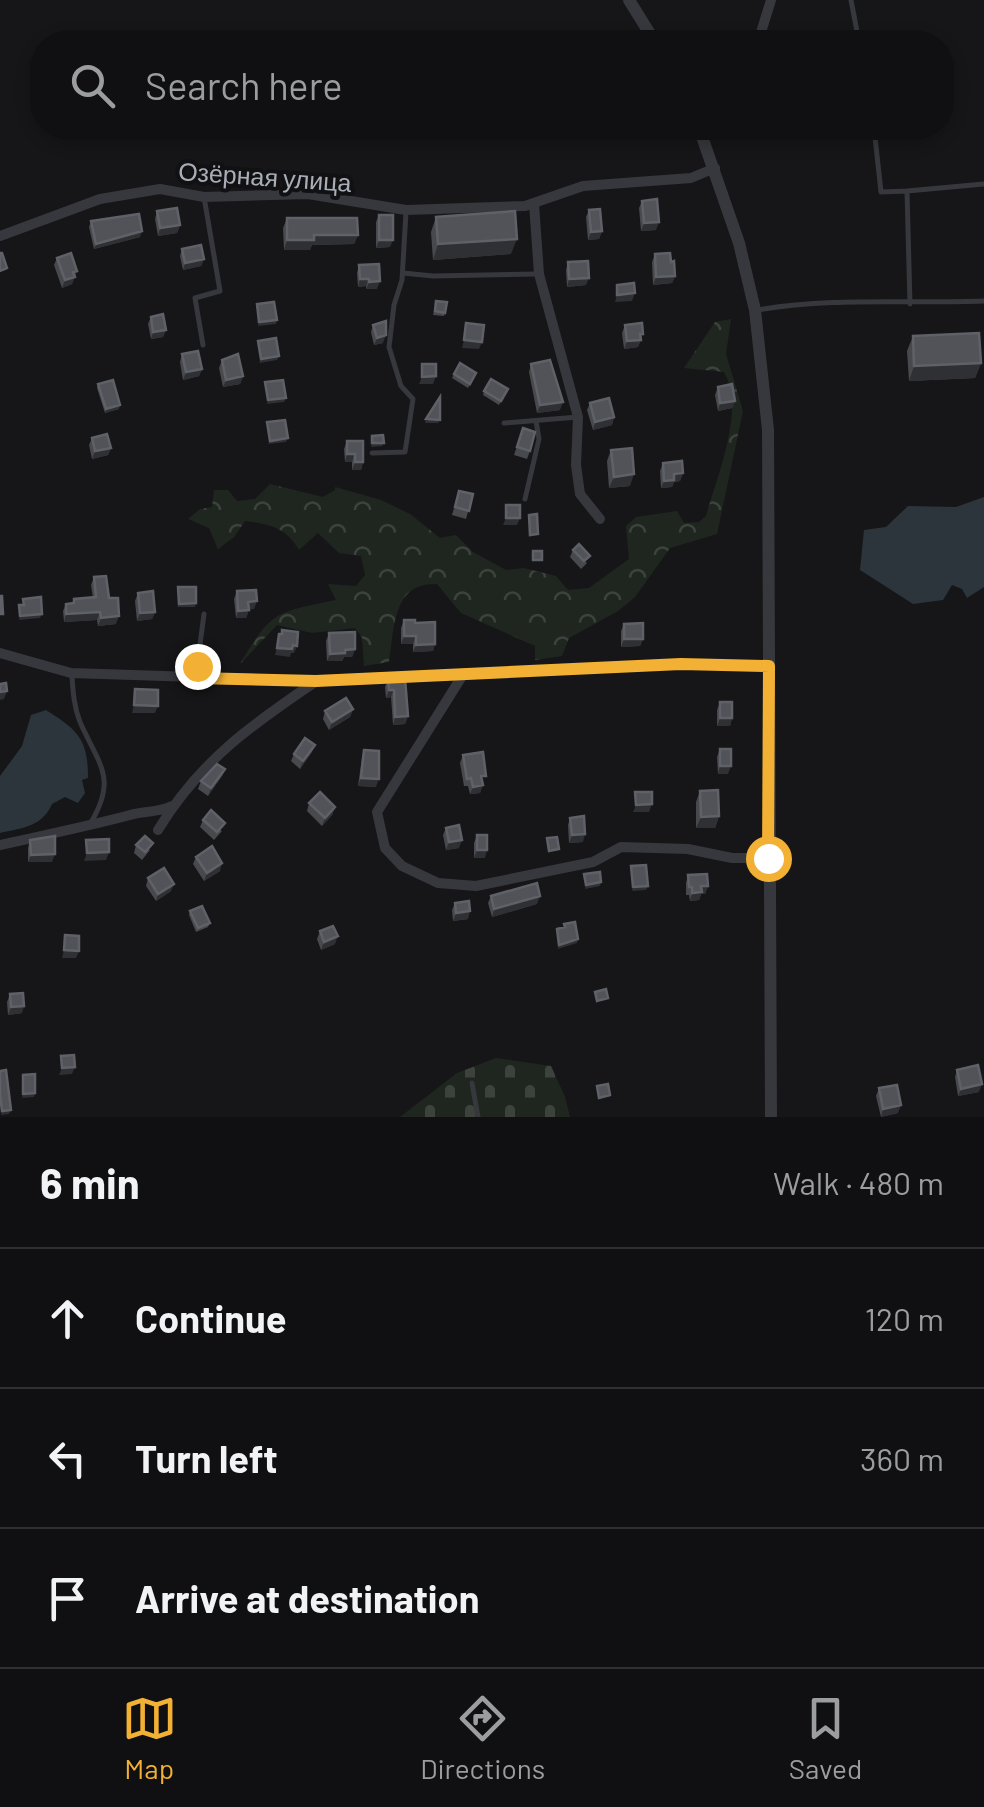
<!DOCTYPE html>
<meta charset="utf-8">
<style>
body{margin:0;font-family:Barlow,sans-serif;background:#19191b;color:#f1f3f6}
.stop{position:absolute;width:30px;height:30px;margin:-22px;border:8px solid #f2b134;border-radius:50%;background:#fff}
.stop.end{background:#f2b134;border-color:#fff;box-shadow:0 2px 10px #0008}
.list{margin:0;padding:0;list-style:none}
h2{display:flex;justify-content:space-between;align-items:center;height:130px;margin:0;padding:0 40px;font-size:42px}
h2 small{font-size:32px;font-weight:400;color:#9c9d9f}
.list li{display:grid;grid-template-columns:65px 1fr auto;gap:30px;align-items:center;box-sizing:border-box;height:140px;padding:0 40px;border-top:2px solid #303032}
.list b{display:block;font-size:38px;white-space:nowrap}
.list em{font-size:32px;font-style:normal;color:#9c9d9f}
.icon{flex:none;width:55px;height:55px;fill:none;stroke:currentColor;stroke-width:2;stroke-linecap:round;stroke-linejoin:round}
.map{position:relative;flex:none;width:984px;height:1117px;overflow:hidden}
.search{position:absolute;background:#101012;box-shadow:0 5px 15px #0003;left:30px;right:30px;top:30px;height:110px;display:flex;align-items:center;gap:25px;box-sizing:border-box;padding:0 35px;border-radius:40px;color:#9c9d9f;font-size:38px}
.sheet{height:550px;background:#101012}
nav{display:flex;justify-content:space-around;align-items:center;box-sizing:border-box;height:140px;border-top:2px solid #303032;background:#101012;font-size:28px;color:#9c9d9f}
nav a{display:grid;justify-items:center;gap:5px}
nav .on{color:#f2b134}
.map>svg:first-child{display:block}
</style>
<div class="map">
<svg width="984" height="1117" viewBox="0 0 984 1117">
<defs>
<pattern id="forest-crowns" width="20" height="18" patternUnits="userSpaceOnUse" patternTransform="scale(2.5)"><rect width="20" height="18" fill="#1e261f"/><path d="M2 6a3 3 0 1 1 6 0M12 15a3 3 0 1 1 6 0" fill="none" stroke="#3c433d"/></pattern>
<pattern id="cemetery-stones" width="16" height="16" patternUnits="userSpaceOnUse" patternTransform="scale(2.5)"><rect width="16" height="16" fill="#1e261f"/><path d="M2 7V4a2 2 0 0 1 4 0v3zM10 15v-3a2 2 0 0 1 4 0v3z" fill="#3c433d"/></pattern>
</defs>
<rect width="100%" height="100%" fill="#161618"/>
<path fill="url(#forest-crowns)" d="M731 319 726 354 743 411 717 534 670 548 635 597 618 611 569 638 562 656 535 660V646L461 613 437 584C392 582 395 628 389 662L364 666 362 638 355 628 312 633 277 625 240 664C271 611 276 612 336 600L328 584 356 586 365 575 361 556 339 553 318 533 299 550C286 527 269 524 245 521L234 537 218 549 209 528 188 519 200 509 212 507 214 490H228L237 501 255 499 270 484 323 497 335 490V487L381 500 410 514 440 538 456 535 473 552 506 570 524 568 556 576 568 590 589 588 629 559 626 526 636 517 677 511 684 523 699 522 706 516C717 476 746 409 724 372L684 368 715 322Z"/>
<path fill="url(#cemetery-stones)" d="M496 1058 551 1066 565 1097 570 1117H400L457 1073Z"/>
<path fill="#2c353c" d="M984 497V587L967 598 962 589 952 585 943 600 913 604 860 570 864 530 886 527 908 506 956 507Z
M46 710C78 730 88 739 88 778L82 780 85 793 78 803 65 797 52 804C42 827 22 828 0 833V776L22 746 31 715Z"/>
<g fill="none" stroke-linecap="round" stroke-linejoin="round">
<path stroke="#37383d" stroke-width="5" d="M851 0 859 42
M874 128 881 192 907 191
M403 273 433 276 536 274
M910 304 907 191 984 184
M758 310C831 297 909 304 984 301
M203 345 195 298 220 291 204 197
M504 423 578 417
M372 453 405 452 413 399 401 386 389 347 394 305 402 280 406 212
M525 499 539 439 536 421
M196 675 204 614
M72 676C73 692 74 707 80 722 99 765 118 778 90 824
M472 1083 478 1117"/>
<path stroke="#37383d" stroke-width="10" d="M758 42 771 0
M534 204 539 274 578 417 576 465 580 494 600 519
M0 236 100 199 160 189 204 197 308 194 406 210 525 206 583 186 691 178 715 168
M0 653 71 673 316 681 681 664 769 666
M464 673 377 812 385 848 402 866 438 883 476 886 593 862 621 847 688 849 732 858H768
M158 830C199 762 251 725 315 682
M0 845C45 835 89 826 134 814 148 811 159 812 172 806"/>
<path stroke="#37383d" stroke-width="12" d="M629 0 655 42
M699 128 739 243 755 310 768 430 771 1117"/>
</g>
<path fill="#47494d" d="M642 201 656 230 641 231 639 208Z
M589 210 602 231 599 239 588 240 586 217Z
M157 211 180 225 177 233 158 236 155 219Z
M379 215 390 247 376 248V222Z
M436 217 511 254 433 260 431 232Z
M287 218 358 235 354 244 312 245 310 250H284L283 228Z
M91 221 140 237 94 249 89 227Z
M182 249 204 259 201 266 183 270 180 256Z
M655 254 675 276 672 283 653 285 652 262Z
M57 258 77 271 72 284 62 288 54 265Z
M568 262 586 285 567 287 566 270Z
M359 265 377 289H366V286L358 287 357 273Z
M436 301 445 313 444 316 433 315Z
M151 317 166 330 163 337 151 339 148 324Z
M373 325 383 343 374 345 371 332Z
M625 325 643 334 638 347 624 349 622 333Z
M913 336 981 363 975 378 909 381 907 351Z
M182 354 202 369 199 376 183 380 180 362Z
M222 360 243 376 240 384 223 387 219 368Z
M531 364 560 410 537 413 529 372Z
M454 374 475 377 468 388 452 378Z
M98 384 119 409 105 413 97 388Z
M718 387 735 401 732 408 718 411 715 395Z
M508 389 499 405 483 395 484 391Z
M590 403 614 417 612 425 593 430 587 410Z
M523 428 530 451 527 459 514 455Z
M92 438 111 448 108 455 92 459 89 445Z
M347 441 363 462 361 470H352V462H345L344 449Z
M611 450 630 486 609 488 607 461Z
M663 463 683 473 680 481 674 482 672 487 661 488 660 471Z
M459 491 473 494 466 519 452 515Z
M573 550 587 563 581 569 570 557Z
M94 577 109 598 116 624 98 626 97 620 64 622 63 611 66 604 72 603 74 599 93 598 91 585Z
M237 591 254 609H249L246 618H236L234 599Z
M138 593 155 612 152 619 137 621 135 601Z
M404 620 415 623 435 644 433 651 413 652V644H401V628Z
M624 624 643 639 640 646 621 647V631Z
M329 633 355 649 352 657H344L342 661H327L326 641Z
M388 679 408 716 405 724 393 725 391 697 386 698 385 687Z
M720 702 732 718 730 726H717V710Z
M353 709 350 717 329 730 323 719 325 711Z
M720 749 728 774H718L717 757Z
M364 750 376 787 358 786 362 757Z
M312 752 300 769 291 761 294 754Z
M463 755 483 783 480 793 470 794 468 786H464L460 763Z
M225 769 222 776 208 796 198 789 201 781Z
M700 791 719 816 715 828H696V802Z
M309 803 335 807 332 815 322 826 307 811Z
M570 818 583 842 569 843 568 825Z
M203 820 222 831 214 840 200 827Z
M446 828 459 848 446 850 443 835Z
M477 835 485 858H474V843Z
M30 840 52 862H28V848Z
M136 845 150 850 142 860 134 853Z
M196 857 220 871 204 881 193 864Z
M688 875 708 886 705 894H701L699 900 690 901 689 895H686V883Z
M148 878 171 891 156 901 146 886Z
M491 896 537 904 492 917 488 903Z
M455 903 468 919 453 921 452 910Z
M190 911 210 923 208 927 196 932 189 915Z
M320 931 335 944 321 950 317 939Z
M10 994 22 1013 8 1015 7 1002Z
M957 1070 979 1092 958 1096 955 1077Z
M879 1088 898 1113 881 1117 876 1096Z"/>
<path fill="#2f3033" d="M659 222 656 230 641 231 644 223Z
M180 225 177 233 158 236 160 228Z
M142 231 140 237 94 249 96 244Z
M602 231 599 239 588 240 591 232Z
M314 235H358L354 244 312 245 310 250H284L287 240Z
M517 239 511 254 433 260 438 244Z
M379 240H393L390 247 376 248Z
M204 259 201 266 183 270 185 263Z
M77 271 72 284 62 288 65 280 73 272Z
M675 276 672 283 653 285 656 277Z
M589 278 586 285 567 287 569 279Z
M360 279H369L366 286 358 287Z
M380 281 377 289H366L369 282Z
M635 293 632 301 615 302 617 295Z
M277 320 276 324 258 326 259 322Z
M166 330 163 337 151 339 153 332Z
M640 334H643L638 347 624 349 627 341Z
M386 335 383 343 374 345 377 338Z
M464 340 482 342 479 349 462 348Z
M279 356 277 360 259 363 261 359Z
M981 363 975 378 909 381 914 366Z
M202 369 199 376 183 380 186 372Z
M243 376 240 384 223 387 226 380Z
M436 376 433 384H419L422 377Z
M286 398 284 402 267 404 268 400Z
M735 401 732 408 718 411 720 403Z
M563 402 560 410 537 413 540 405Z
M120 405 119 409 105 413 106 409Z
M614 417 612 425 593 430 595 422Z
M426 419 440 420 438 423H425Z
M288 438 286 442 268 444 270 441Z
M372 443H384L382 446 371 447Z
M111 448 108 455 92 459 95 451Z
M347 454H355L352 462H345Z
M355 462H363L361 470H352Z
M683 473 680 481 674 482 672 487 661 488 664 481 674 474Z
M634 474 630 486 609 488 614 477Z
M506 518H520L517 525H503Z
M257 601 254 609 245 610 248 602Z
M196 603 195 607H177L179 604Z
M249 610 246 618H236L238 611Z
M100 612 97 620 64 622 66 614Z
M155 612 152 619 137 621 140 613Z
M42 614 40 618 19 620 20 616Z
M119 616 116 624 98 626 101 618Z
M404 636H416L413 644H401Z
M624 639H643L640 646 621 647Z
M435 644 433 651 413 652 416 645Z
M293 645 297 646 294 653H291L290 657 275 655 277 648Z
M355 649 352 657H344L342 661H327L330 654Z
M389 690H394L391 697 386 698Z
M7 691 4 699 0 700V692Z
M134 705 158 706 155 713H132Z
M353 709 350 717 329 730 332 722Z
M408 716 405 724 393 725 395 717Z
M720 718H732L730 726H717Z
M315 745 312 752 300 769 303 761Z
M720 766H731L728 774H718Z
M225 769 222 776 208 796 211 788Z
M361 778 379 779 376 787 358 786Z
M483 785 480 793 470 794 473 787Z
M652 804 649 812H633L636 805Z
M335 807 332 815 322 826 325 818Z
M719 816 715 828H696L701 817Z
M585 834 583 842 569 843 572 835Z
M462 840 459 848 446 850 449 842Z
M477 850H487L485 858H474Z
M109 852 106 860 84 861 87 853Z
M55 854 52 862H28L31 855Z
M222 863 220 871 204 881 207 873Z
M601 882 600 886 585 889 586 885Z
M174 884 171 891 156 901 158 894Z
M648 886 646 890 632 891 633 887Z
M701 886H708L705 894H701L699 900 690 901 692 893Z
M540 896 537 904 492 917 494 909Z
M470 911 468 919 453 921 456 913Z
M338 936 335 944 321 950 324 942Z
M578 939 577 943 558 949 559 945Z
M64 950 79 951 76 958H62Z
M24 1006 22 1013 8 1015 11 1007Z
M75 1067 72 1074 59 1075 62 1068Z
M982 1084 979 1092 958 1096 961 1089Z
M35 1093 34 1097 22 1098 23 1094Z
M901 1105 898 1113 881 1117 883 1109Z
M11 1110 9 1114 1 1115 2 1111Z"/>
<path fill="#525359" stroke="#5f6168" stroke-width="2.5" d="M657 199 659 222 644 223 642 201Z
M177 208 180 225 160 228 157 211Z
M600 209 602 231 591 232 589 210Z
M515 211 517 239 438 244 436 217Z
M139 214 142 231 96 244 91 221Z
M379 215H393V240H379Z
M287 218H357L358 235H314V240H287Z
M201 245 204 259 185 263 182 249Z
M0 253H2L7 268 0 271Z
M71 253 77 271 73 272 75 277 65 280 57 258Z
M670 253 671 262 674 261 675 276 656 277 655 254Z
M588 261 589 278 569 279 568 262Z
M379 264 380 281 369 282V279H360L359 265Z
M634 283 635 293 617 295V285Z
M436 301 447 302 445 313 435 311Z
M274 302 277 320 259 322 257 304Z
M163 314 166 330 153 332 151 317Z
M386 321V335L377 338 373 325Z
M466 323 484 325 482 342 464 340Z
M642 323 643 334H640L641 340 627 341 625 325Z
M979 333 981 363 914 366 913 336Z
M276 338 279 356 261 359 258 341Z
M198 351 202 369 186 372 182 354Z
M238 354 243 376 226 380 222 360Z
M550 360 563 402 540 405 531 364Z
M460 363 476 373 470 384 454 374Z
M422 364H436V376L422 377Z
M491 379 508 389 501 401 484 391Z
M113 380 120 405 106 409 98 384Z
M283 380 286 398 268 400 265 382Z
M732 384 735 401 720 403 718 387Z
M440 397V420L426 419Z
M609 398 614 417 595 422 590 403Z
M285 420 288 438 270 441 267 422Z
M523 428 535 432 530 451 517 447Z
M107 434 111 448 95 451 92 438Z
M383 435 384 443H372V436Z
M347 441H363V462H355V454H347Z
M632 448 634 474 614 477 611 450Z
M682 461 683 473 674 474V480L664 481 663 463Z
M459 491 473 494 469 511 455 507Z
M506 505H520V518H506Z
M537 514 538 534 530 535 529 515Z
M579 544 590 556 584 561 573 550Z
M533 551H542V560H533Z
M106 576 109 598H118L119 616 101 618 100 612 66 614V604L74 603V599L96 597 94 577Z
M178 587H196V603L179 604Z
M256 590 257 601 248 602 249 610 238 611 237 591Z
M153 591 155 612 140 613 138 593Z
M0 596H2L3 614H0Z
M41 597 42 614 20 616 19 605H24L23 599Z
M404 620H415V623L435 622V644L416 645V636H404Z
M643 623V639H624V624Z
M282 630 298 632 297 646 293 645 292 649 277 648 279 634H282Z
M355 632V649L345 650V653L330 654 329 633Z
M405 678 408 716 395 717 394 690H389L388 679Z
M6 683 7 691 0 692V684Z
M135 689 158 690V706L134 705Z
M346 698 353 709 332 722 325 711Z
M720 702H732V718H720Z
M305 738 315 745 303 761 294 754Z
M720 749H731V766H720Z
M364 750 379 751V779L361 778Z
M483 752 486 776H481L483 785 473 787 471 778 467 779 463 755Z
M217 764 225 769 211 788 201 781Z
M718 790 719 816 701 817 700 791Z
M320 792 335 807 325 818 309 803Z
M635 792H652V804L636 805Z
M211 810 225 823 217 832 203 820Z
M584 816 585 834 572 835 570 818Z
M459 825 462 840 449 842 446 828Z
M477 835H487V850H477Z
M55 836V854L31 855 30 840Z
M145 836 153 843 145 852 136 845Z
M557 837 559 849 549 851 547 838Z
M109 839V852L87 853 86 840Z
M212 846 222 863 207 873 196 857Z
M646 865 648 886 633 887 631 866Z
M164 868 174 884 158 894 148 878Z
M600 872 601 882 586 885 584 874Z
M707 874 708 886H701L702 892 692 893V887H689L688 875Z
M537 883 540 896 494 909 491 896Z
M469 901 470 911 456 913 455 903Z
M202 906 210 923 198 928 190 911Z
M575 922 578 939 559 945 557 929 565 927 564 924Z
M333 926 338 936 324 942 320 931Z
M65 935 79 936V951L64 950Z
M606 989 608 998 597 1001 595 992Z
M23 993 24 1006 11 1007 10 994Z
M74 1055 75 1067 62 1068 61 1056Z
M978 1065 982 1084 961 1089 957 1070Z
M6 1070 11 1110 2 1111 0 1095V1071Z
M35 1074V1093L23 1094V1075Z
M608 1084 610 1095 599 1098 597 1086Z
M897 1085 901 1105 883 1109 879 1088Z"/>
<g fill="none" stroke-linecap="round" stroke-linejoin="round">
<path stroke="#f2b134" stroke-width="12" d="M197 666 196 678 316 681 681 664 769 666 768 858"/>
</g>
<g text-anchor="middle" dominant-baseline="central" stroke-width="8" stroke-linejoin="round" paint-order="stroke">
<g font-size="25" fill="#a8adb8" stroke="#111113">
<text transform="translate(265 176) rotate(4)">Озёрная улица</text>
</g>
</g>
</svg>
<div class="stop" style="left:768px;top:858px"></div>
<div class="stop end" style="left:197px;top:666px"></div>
<div class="search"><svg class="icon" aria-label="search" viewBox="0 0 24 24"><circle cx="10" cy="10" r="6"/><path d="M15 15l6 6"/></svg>Search here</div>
</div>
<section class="sheet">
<h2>6 min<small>Walk · 480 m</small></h2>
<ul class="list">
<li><svg class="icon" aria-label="ahead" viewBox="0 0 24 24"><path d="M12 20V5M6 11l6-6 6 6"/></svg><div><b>Continue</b></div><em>120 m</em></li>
<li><svg class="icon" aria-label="left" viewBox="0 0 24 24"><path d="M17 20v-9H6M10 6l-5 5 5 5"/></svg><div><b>Turn left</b></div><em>360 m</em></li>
<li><svg class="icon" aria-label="arrive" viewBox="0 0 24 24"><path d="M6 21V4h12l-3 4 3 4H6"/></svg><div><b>Arrive at destination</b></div></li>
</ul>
</section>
<nav>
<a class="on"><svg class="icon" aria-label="map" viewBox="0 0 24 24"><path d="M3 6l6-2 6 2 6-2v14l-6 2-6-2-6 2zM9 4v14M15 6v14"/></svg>Map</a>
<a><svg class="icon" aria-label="directions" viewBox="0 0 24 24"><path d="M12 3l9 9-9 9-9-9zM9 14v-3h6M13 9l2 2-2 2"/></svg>Directions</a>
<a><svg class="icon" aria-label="saved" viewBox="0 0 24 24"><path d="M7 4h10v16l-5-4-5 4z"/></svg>Saved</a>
</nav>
